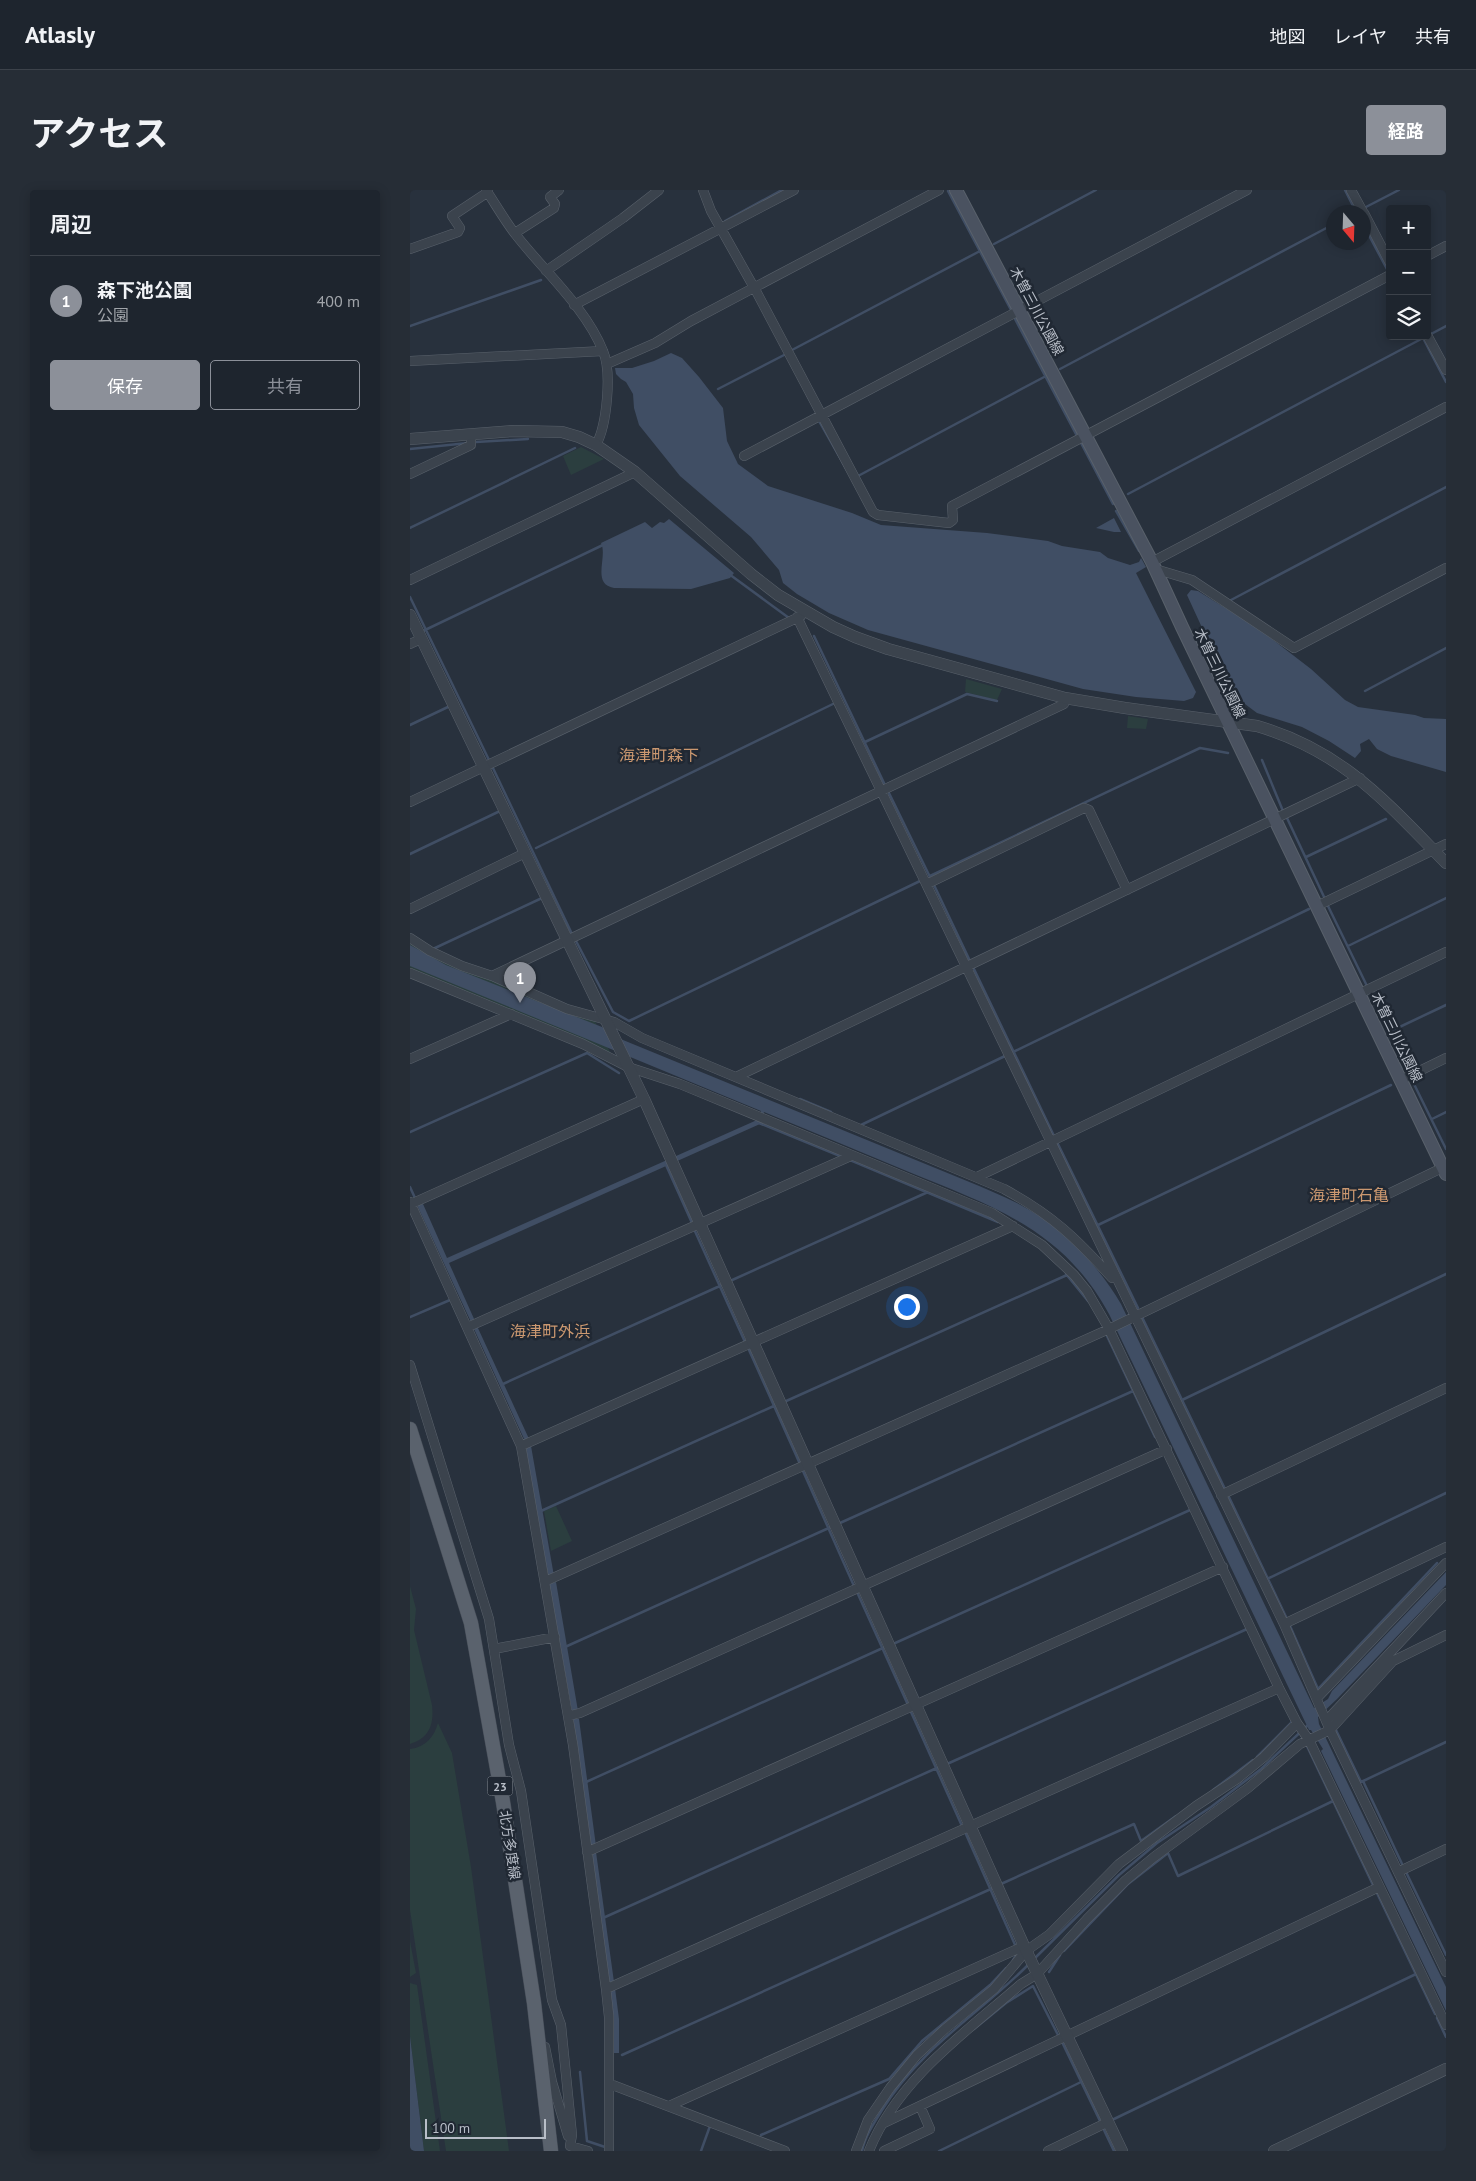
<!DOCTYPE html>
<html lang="ja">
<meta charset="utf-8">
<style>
body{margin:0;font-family:"PT Sans","Noto Sans JP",sans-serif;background:#262d36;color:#f1f3f6}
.controls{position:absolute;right:15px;top:15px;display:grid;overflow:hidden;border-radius:5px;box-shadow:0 2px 12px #0003}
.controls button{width:45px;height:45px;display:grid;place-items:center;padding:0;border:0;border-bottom:1px solid #3c424a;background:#1e252e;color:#f1f3f6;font:25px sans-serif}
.compass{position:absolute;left:916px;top:15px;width:45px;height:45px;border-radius:50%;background:#1e252e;box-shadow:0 2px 12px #0003;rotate:161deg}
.scale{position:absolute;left:15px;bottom:12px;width:121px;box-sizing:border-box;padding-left:5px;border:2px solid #b8bec8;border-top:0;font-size:14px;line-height:18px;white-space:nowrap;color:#b8bec8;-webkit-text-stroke:4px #202833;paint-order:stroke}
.you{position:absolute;left:496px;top:1116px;width:18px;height:18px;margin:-12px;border:4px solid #fff;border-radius:50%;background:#1a73e8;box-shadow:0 0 0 8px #1a73e833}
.badge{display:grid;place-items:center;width:32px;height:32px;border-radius:50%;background:#8c9099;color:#fff;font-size:16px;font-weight:700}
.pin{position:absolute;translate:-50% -41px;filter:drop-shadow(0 1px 2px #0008)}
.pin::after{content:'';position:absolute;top:26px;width:18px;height:15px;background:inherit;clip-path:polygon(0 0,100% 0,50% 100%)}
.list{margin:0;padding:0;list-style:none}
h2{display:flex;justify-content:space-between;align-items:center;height:65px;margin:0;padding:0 20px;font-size:21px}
h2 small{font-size:16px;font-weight:400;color:#a1a5aa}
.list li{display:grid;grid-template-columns:32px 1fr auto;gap:15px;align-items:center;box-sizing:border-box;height:90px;padding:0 20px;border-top:1px solid #3c424a}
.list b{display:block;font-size:19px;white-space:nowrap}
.list p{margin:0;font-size:16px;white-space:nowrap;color:#a1a5aa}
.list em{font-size:16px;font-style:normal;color:#a1a5aa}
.actions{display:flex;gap:10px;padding:15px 20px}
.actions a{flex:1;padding:11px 0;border:1px solid #8c9099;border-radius:5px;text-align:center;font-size:18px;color:#8c9099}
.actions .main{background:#8c9099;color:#fff}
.icon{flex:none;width:28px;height:28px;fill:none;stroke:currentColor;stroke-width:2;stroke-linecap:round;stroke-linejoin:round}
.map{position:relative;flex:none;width:1036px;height:1961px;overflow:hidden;border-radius:5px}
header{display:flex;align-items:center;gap:30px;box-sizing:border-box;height:70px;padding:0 25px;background:#1e252e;border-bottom:1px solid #3c424a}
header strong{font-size:24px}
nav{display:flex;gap:28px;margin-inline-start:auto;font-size:18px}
.intro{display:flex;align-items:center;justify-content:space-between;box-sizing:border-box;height:120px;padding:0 30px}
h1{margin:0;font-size:35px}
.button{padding:12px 22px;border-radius:5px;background:#8c9099;color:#fff;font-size:18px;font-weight:700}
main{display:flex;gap:30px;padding:0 30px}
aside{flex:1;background:#1e252e;border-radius:5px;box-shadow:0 2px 12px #0003}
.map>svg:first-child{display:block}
</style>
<header>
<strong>Atlasly</strong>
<nav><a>地図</a><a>レイヤ</a><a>共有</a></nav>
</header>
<div class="intro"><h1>アクセス</h1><a class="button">経路</a></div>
<main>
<aside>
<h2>周辺<small></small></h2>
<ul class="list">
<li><span class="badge">1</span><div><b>森下池公園</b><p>公園</p></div><em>400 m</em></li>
</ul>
<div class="actions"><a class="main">保存</a><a>共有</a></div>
</aside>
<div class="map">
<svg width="1036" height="1961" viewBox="0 0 1036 1961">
<rect width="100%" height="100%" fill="#28313d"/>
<path fill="#2b3e3f" d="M171 257 194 269 161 285 153 266Z
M556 489 592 499 587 510 555 502Z
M718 526 738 529 736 539 717 538Z
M0 751 80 789 185 831 202 866 0 780Z
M146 1316 162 1351 141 1361 134 1321Z
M0 1396 6 1419 4 1440 22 1515C24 1534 20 1548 0 1554Z
M28 1533 42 1563 61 1677 99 1961H36L0 1720V1559C16 1557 24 1547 28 1533Z
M0 1751 6 1783 0 1787Z
M0 1793 7 1795 30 1961H14L0 1846Z"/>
<path fill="#404e64" d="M261 163 272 168 289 187 313 218 317 251 328 274 358 296 442 323 471 335 577 343 638 351 652 356 690 362 698 368 720 375 729 372 731 368 736 377 726 383 786 502 783 508 774 511 726 507 673 499 458 440 419 423 387 404 373 393 369 380 341 347 270 286 229 235 224 218 223 204 216 192 211 189 206 184 205 178H222L244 171Z
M704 328 711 342H704L686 338Z
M259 329 324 383 320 388 281 399 204 398C181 394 198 367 191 353L235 332 242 338 250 332 254 333Z
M781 400 788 401 849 439 901 479 935 510 948 517 1005 525 1014 528 1036 529V582L981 566 967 559 959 549 950 554 951 561 945 568 919 551 892 537 847 523 823 505 777 405Z
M0 755 36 775 192 837 213 850 557 991C574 998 591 1005 607 1013 650 1035 687 1073 711 1114L904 1518 918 1509 922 1501 1036 1382V1395L927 1509 908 1527 909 1534 1036 1797V1821L911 1561 913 1559 901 1540H899L699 1124C653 1039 582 1016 499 982 451 962 403 942 354 922L352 932 350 934 39 1073 65 1131 61 1132 7 1015 13 1014 37 1068 347 930 351 921 0 776Z
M67 1136 120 1251H115L64 1139Z
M121 1256 144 1386 138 1385 115 1259Z
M146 1392 168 1521H162L139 1394Z
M163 1529H169L186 1656H181Z
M186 1662 204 1792H199L182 1664Z
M205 1798 209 1829V1863H204V1831L200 1800Z
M0 1846 14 1961H0Z"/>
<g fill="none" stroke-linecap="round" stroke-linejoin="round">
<path stroke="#404e64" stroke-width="2.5" d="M935 0 946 22
M538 1 601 120
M954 18 989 0
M315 31 372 0
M954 36 978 81
M584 54 686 0
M604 127 667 246
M0 136 131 90
M1021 144 1036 136
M1012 146 1036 192
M382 160 570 61
M650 179 924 34
M308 199 376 164
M409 231 442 289
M66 252 118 249
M671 253 703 314
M0 259 58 253
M448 286 636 186
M718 304 1015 147
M706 321 729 361
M0 338 165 258
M319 384 379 428
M0 407 79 570
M821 410 1036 297
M13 441 195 354
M404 446 474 593
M955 501 1036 458
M0 535 40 516
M455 552 557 504 587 511
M852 570 873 621
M82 576 162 744
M478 601 520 687
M877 628 915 709
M126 658 425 513
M0 664 90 621
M896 667 976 629
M520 686 790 558 818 563
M524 695 560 771
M918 716 957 796
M166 751 203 822 219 831 510 691
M938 756 1036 708
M25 758 132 708
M563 777 644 946
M961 803 999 882
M979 842 1036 815
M603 862 899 719
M1002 890 1036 959
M390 909 421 922
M1022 929 1036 922
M349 933 430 966
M451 935 595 866
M0 942 177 863 209 883
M647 952 728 1118
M440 970 588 1032
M256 975 282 1033
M0 997 5 1008
M688 1035 981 895
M284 1039 335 1152
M656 1084 678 1111
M320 1091 518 1002
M0 1127 40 1110
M732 1127 815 1299
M697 1146 745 1247
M339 1160 390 1274
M93 1194 312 1095
M772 1210 1036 1084
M374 1212 657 1085
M393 1281 444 1396
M818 1305 877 1429
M131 1321 366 1215
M430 1333 723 1201
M857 1389 1036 1303
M447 1402 498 1515
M880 1436 908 1499 1027 1373
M483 1454 780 1320
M155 1457 421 1337
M501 1522 552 1636
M925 1538 951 1592 1036 1552
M896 1554 963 1695
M847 1567 882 1532 881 1529
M537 1574 837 1439
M953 1591 993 1676
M176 1592 475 1457
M803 1600 843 1570
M555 1642 606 1757
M996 1682 1036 1765
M591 1694 724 1634 731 1651 766 1626
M966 1701 1025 1824
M193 1728 529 1577
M654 1761 718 1694 758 1663 768 1686 923 1611
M624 1769 709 1685 747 1653 801 1617 851 1579 898 1535
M603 1770 607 1764
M639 1782 650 1765
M1027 1828 1036 1847
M564 1839 596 1813 623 1796 648 1845
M652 1852 690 1931
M212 1865 583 1698
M170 1882 177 1951 195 1957
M704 1929 1006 1784
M693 1938 704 1961
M351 1945 479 1889 512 1851 580 1795 596 1778
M291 1961 300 1936 302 1937
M452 1961C455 1946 464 1933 472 1920 512 1856 567 1826 618 1775
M529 1961 671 1892"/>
<defs>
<path id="minor" d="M76 0C86 15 95 31 106 45 134 81 176 118 193 161 202 182 197 235 186 255
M293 0 301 21 346 101 463 322 468 325 539 333 543 330 542 316 980 85
M941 0 953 22
M954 23 980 73
M105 43 144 18 145 14 140 7 149 0
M0 59 48 42 50 38 42 26 78 2
M1017 66 1036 56
M136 81 213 28 249 0
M164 115 384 0
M1017 145 1036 180
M0 171 193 161
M197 174 245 153 281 131 529 0
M334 266 837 0
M0 284 61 255V244
M742 372 1036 217
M745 379 782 390 884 458 1036 378
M0 390 225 282
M387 427 874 1434 920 1540 890 1554 838 1598 744 1667 716 1690 677 1729 627 1784 611 1794C556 1842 487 1890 459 1961
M0 454 11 449
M0 612 391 426
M517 694 674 618 679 620 717 700
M907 716 1036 654
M0 719 115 663
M0 748 20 761 52 776 82 786 157 819 204 832 232 848 594 999C642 1025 666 1048 702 1088
M0 783 173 854 218 877 270 894 582 1023 632 1055 664 1085 677 1101 699 1139 869 1498 887 1533 899 1550 1036 1835
M82 786 654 514 655 508
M0 869 101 824
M326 887 950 588
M991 890 1036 868
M567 987 1036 762
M0 1012 111 1256 163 1555 196 1799 199 1827V1961
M1 1014 234 909
M58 1137 441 966
M0 1175 79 1429 99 1555 111 1601 142 1810 151 1835 162 1945 160 1956
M111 1256 603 1036
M811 1305 1036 1198
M136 1391 699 1139 1036 976
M874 1434 1036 1357
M1036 1445 983 1471 920 1540 1036 1782
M84 1459 145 1447
M907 1508 1036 1373
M158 1526 170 1523 757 1259
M916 1531 1036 1403
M177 1662 813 1377
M988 1682 1036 1659
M196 1799 869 1498
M135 1857 142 1892 158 1946
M200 1894 375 1961
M259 1916 614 1756
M474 1933 969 1697
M160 1956 178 1961
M446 1961 458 1930 480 1898 507 1865 535 1839 584 1799 616 1761 640 1744 709 1674 786 1616 827 1589 854 1567 887 1533
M474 1961 520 1939 510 1916
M638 1961 698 1932"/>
<path id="tertiary" d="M0 249 102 241 152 242 169 247 186 255 225 282 341 384 368 405 423 437 445 447 478 459 655 508 715 518 847 536C933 561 976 612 1036 673
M0 425 234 909 614 1756 712 1961
M864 1961 1036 1879"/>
<path id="secondary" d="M546 0 742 372 772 437 1036 984"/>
<path id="primary" d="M0 1239 61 1433 93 1612 124 1813 141 1961"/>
</defs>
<use href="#minor" stroke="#59616b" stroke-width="10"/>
<use href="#tertiary" stroke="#59616b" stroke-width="12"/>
<use href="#secondary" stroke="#59616b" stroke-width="14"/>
<use href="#primary" stroke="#454c57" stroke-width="15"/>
<use href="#minor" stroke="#3b434d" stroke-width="9"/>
<use href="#tertiary" stroke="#3b434d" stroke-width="11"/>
<use href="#secondary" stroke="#4a5260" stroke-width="12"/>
<use href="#primary" stroke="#5a626d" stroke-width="14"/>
</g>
<g text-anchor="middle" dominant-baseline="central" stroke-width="5" stroke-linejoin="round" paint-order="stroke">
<rect fill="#202833" stroke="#8a919b" stroke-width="1" x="77.5" y="1586.5" width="25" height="19" rx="4"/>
<g font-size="12" font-weight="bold" fill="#b8bec8">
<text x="90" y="1596">23</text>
</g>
<g font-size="14" fill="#b8bec8" stroke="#202833">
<text transform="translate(627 121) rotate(62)">木曽三川公園線</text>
<text transform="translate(810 483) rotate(64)">木曽三川公園線</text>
<text transform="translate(987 847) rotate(64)">木曽三川公園線</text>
<text transform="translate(100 1655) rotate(81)">北方多度線</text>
</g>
<g font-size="16" fill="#cb9870" stroke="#202833">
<text x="249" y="565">海津町森下</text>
<text x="939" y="1005">海津町石亀</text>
<text x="140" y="1141">海津町外浜</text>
</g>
</g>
</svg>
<div class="controls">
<button>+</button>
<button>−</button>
<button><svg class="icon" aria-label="layers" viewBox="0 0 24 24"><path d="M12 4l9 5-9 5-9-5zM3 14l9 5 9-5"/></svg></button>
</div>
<svg class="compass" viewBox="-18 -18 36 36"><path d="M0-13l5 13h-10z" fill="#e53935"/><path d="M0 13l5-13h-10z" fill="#a1a5aa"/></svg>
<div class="scale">100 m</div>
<div class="you"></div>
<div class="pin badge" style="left:110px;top:813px">1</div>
</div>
</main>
